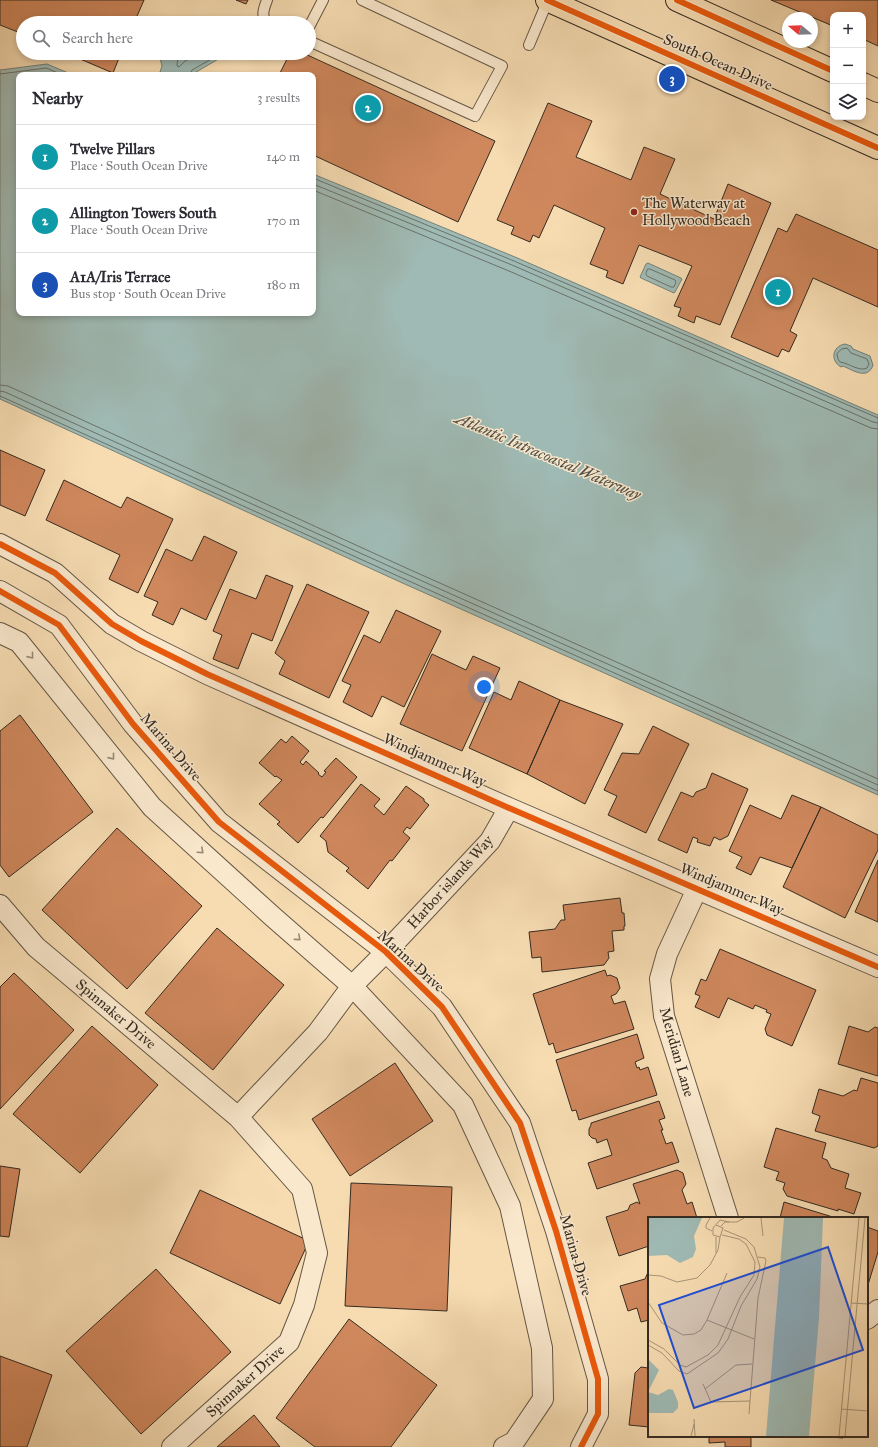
<!DOCTYPE html>
<meta charset="utf-8">
<style>
body{margin:0;font-family:"IM FELL Great Primer",serif;background:#f2f2f3;color:#2b2b33}
.controls{position:absolute;right:12px;top:12px;display:grid;overflow:hidden;border-radius:8px;box-shadow:0 2px 6px #0003}
.controls button{width:36px;height:36px;display:grid;place-items:center;padding:0;border:0;border-bottom:1px solid #e1e1e2;background:#fff;color:#2b2b33;font:20px sans-serif}
.compass{position:absolute;left:782px;top:12px;width:36px;height:36px;border-radius:50%;background:#fff;box-shadow:0 2px 6px #0003;rotate:289deg}
.you{position:absolute;left:484px;top:687px;width:14px;height:14px;margin:-10px;border:3px solid #fff;border-radius:50%;background:#1a73e8;box-shadow:0 0 0 6px #1a73e833}
.badge{display:grid;place-items:center;width:26px;height:26px;border-radius:50%;background:#8f2418;color:#fff;font-size:13px;font-weight:700}
.pin{position:absolute;translate:-50% -50%;border:2px solid #fff;box-shadow:0 1px 4px #0006}
.list{margin:0;padding:0;list-style:none}
h2{display:flex;justify-content:space-between;align-items:center;height:52px;margin:0;padding:0 16px;font-size:17px}
h2 small{font-size:13px;font-weight:400;color:#7c7c81}
.list li{display:grid;grid-template-columns:26px 1fr auto;gap:12px;align-items:center;box-sizing:border-box;height:64px;padding:0 16px;border-top:1px solid #e1e1e2}
.list b{display:block;font-size:15px;white-space:nowrap}
.list p{margin:0;font-size:13px;white-space:nowrap;color:#7c7c81}
.list em{font-size:13px;font-style:normal;color:#7c7c81}
.icon{flex:none;width:22px;height:22px;fill:none;stroke:currentColor;stroke-width:2;stroke-linecap:round;stroke-linejoin:round}
.map{position:relative;flex:none;width:878px;height:1447px;overflow:hidden}
.search{position:absolute;background:#fff;box-shadow:0 2px 6px #0003;left:16px;top:16px;width:300px;height:44px;display:flex;align-items:center;gap:10px;box-sizing:border-box;padding:0 14px;border-radius:22px;color:#7c7c81;font-size:15px}
.panel{position:absolute;background:#fff;box-shadow:0 2px 6px #0003;left:16px;top:72px;width:300px;height:244px;border-radius:8px}
.map>svg:first-child{display:block}
</style>
<div class="map">
<svg width="878" height="1447" viewBox="0 0 878 1447">
<rect width="100%" height="100%" fill="#f7dcb2"/>
<filter id="stains"><feTurbulence type="fractalNoise" baseFrequency=".005" numOctaves="4"/><feColorMatrix values="0 0 0 0 .2 0 0 0 0 .09 0 0 0 0 .02 0 0 0 .5 -.17"/></filter>
<radialGradient id="worn" r=".72"><stop offset=".6" stop-color="#630" stop-opacity="0"/><stop offset="1" stop-color="#630" stop-opacity=".3"/></radialGradient>
<path fill="#9fbab4" stroke="#748179" d="M168 53H227V54L191 75H162L160 72 162 66 160 58 163 55Z
M47 64 73 75H19V313H313V174L515 257 878 415V795L398 581 0 399V70Z
M648 263 681 278 682 279 675 292 674 293 641 278 640 277 646 264Z
M845 344 851 346 853 349 870 356 873 365C868 380 854 371 843 366L841 367C830 361 832 346 845 344Z"/>
<g fill="none" stroke-linecap="round" stroke-linejoin="round">
<path stroke="#6a726a" stroke-width="1" d="M178 53 177 66 179 67 185 61 200 53
M0 74 46 68 63 75
M190 75 192 70 222 53
M313 178 514 261 878 418
M313 184 512 265 873 422 878 423
M313 190 509 271 871 428 878 429
M648 269H650L675 280 676 282 674 287H671L647 276 646 274Z
M842 349 847 348 851 353 867 359 869 364 867 368C859 372 849 363 840 362L838 359 837 354Z
M0 385 8 386 404 567 878 779
M0 391 5 392 402 572 878 785
M0 396 400 577 878 791"/>
</g>
<path fill="#cf875c" stroke="#342b21" d="M0 0H144L134 23H23V34L0 25Z
M236 0H248L246 4Z
M771 0H878V46L863 39V15H833V26Z
M66 53H121L113 73Z
M290 53H303L495 141 458 222 313 155V75H279Z
M548 103 592 121 576 157 631 180 644 147 675 159 660 194 714 219 728 184 771 203 720 325 696 316 694 323 678 316 681 308 674 306 692 266 639 245 623 284 606 277 608 271 590 264 605 228 554 205 539 238 533 235 530 242 511 234 514 227 497 220Z
M796 214 878 250V307L813 278 790 331 797 335 789 352 782 349 778 357 731 337 778 228 787 232Z
M0 450 45 470 25 516 0 505Z
M64 480 121 508 127 497 173 519 138 593 109 579 120 555 46 520Z
M204 536 237 552 206 620 181 608 173 625 152 615 158 602 144 596 166 549 192 561Z
M266 575 293 586 272 641 252 633 238 669 213 659 222 635 213 631 230 589 256 599Z
M307 584 369 612 329 698 279 674 285 661 275 653Z
M396 610 441 631 404 707 382 696 372 717 343 702 351 685 342 681 364 635 380 643Z
M432 654 466 670 473 656 500 668 462 751 400 724Z
M519 681 560 700 527 774 469 748 494 692 511 700Z
M560 700 623 724 585 804 527 774Z
M20 715 93 812 9 877 0 865V731Z
M653 726 689 744 646 833 608 815 617 796 604 790 622 753 639 754Z
M292 736 309 751 300 762 303 765 306 761 319 773 318 774 322 777 326 772 324 771 336 758 357 777 323 818 321 817 298 843 277 824 280 822 259 804 282 780 276 776 275 777 259 763 281 739 286 743Z
M712 773 748 789 728 836 720 840 714 837 710 846 697 842 698 839 693 837 687 853 658 840 681 792 693 797 696 792 706 788Z
M361 784 380 799 374 806 384 815 406 786 424 799V801L429 805 410 829 407 827 403 832 410 838 392 861 390 860 368 889 346 871 349 868 328 852 326 841 320 836Z
M792 795 821 807 792 868 760 857 751 875 736 868 742 857 729 851 750 805 781 819Z
M821 807 878 835V850L845 918 783 887Z
M117 828 202 906 127 989 42 910Z
M878 860V922L855 912Z
M620 898 622 913H624L625 926H624V930L612 931 614 951 608 952 609 958 604 965 542 972 541 957 532 958 529 932 555 929 561 920H565L563 905Z
M217 928 284 985 213 1070 145 1013Z
M720 949 816 990 792 1046 767 1035 765 1029 771 1014 766 1012 767 1010 755 1005 753 1009 728 998 719 1018 695 1007 700 996 695 994 701 979 706 981Z
M605 970 607 976 610 975 617 978 620 988 616 994 611 996 614 1004 625 1001 634 1029 556 1053 553 1043 549 1045 533 994Z
M14 973 74 1030 0 1109V987Z
M92 1026 158 1085 80 1173 13 1114Z
M849 1026 868 1032 875 1027 878 1028V1076L838 1064Z
M637 1034 644 1058 635 1062 637 1068 639 1067 640 1070 648 1067 657 1095 579 1120 576 1110 572 1111 556 1060Z
M395 1063 433 1121 350 1176 312 1119Z
M861 1078 878 1083V1146L874 1148 815 1131 820 1116 812 1113 819 1089 843 1096 854 1090 857 1091Z
M659 1101 665 1118 659 1120 663 1130H661L666 1144 672 1142 679 1162 597 1189 588 1163 612 1155 607 1139 597 1143 596 1139 592 1138 589 1135V1129L591 1125V1123Z
M776 1128 826 1143 822 1158 827 1160 831 1168 849 1174 845 1188 861 1193 854 1214 838 1209V1211L787 1196 783 1189 785 1183 776 1180 779 1172 764 1167Z
M0 1166 20 1169 9 1237 0 1236Z
M677 1170 683 1173 686 1184 682 1190 687 1204 692 1202 697 1218H649V1246L619 1256 606 1217 628 1210 630 1205 637 1202 640 1204 633 1184Z
M351 1183 452 1187 447 1311 345 1306Z
M200 1190 309 1241 280 1304 170 1253Z
M784 1202 836 1218H780Z
M867 1227 878 1231V1252L867 1288Z
M156 1269 231 1352 141 1434 66 1351Z
M649 1270V1320L641 1322 637 1308 628 1311 620 1286 645 1279Z
M349 1319 437 1385 391 1447H315L276 1418Z
M0 1356 52 1375 27 1447H0Z
M649 1360V1427L629 1425 635 1373 641 1367 648 1368Z
M254 1415 280 1447H217Z
M709 1436H751V1447H725V1442L709 1443Z
M819 1436H844L843 1438Z"/>
<g fill="none" stroke-linecap="round" stroke-linejoin="round">
<defs>
<path id="lane" d="M266 23C261 15 264 8 267 0
M309 27 323 0
M309 41 475 116 502 66 362 0
M529 45 548 0"/>
<path id="street" d="M0 544 55 573 112 624 141 641 207 674 509 808 878 967
M0 591 59 625 133 724 219 822 386 952 442 1007 520 1123 556 1231 598 1379V1414L581 1447
M0 633 19 642 152 807 272 916 352 986 463 1105 510 1206 542 1348 543 1399 514 1442 504 1447
M697 889 667 954 660 979 664 1016 728 1218
M0 905 36 947 238 1117 302 1189 317 1253 304 1305 289 1342 172 1447
M238 1117 318 1032 352 986 386 952 490 841 509 808
M867 1319 878 1310"/>
<path id="primary" d="M547 0 878 148
M677 0 833 71
M863 84 878 91"/>
</defs>
<use href="#lane" stroke="#655745" stroke-width="12"/>
<use href="#street" stroke="#655745" stroke-width="22"/>
<use href="#primary" stroke="#342b21" stroke-width="24"/>
<use href="#lane" stroke="#fae8cd" stroke-width="10"/>
<use href="#street" stroke="#fae8cd" stroke-width="20"/>
<use href="#primary" stroke="#f7dcb2" stroke-width="22"/>
<defs>
<path id="cycleway" d="M547 0 878 148
M677 0 833 71
M0 544 55 573 112 624 141 641 207 674 509 808 878 967
M0 591 59 625 133 724 219 822 386 952 442 1007 520 1123 556 1231 598 1379V1414L581 1447"/>
</defs>
<use href="#cycleway" stroke="#fae8cd" stroke-width="8"/>
<use href="#cycleway" stroke="#e8590c" stroke-width="6"/>
</g>
<defs><path id="oneway-chevron" d="M-2-3.5L2.5 0L-2 3.5" fill="none" stroke-width="1.6" stroke-linecap="round" stroke-linejoin="round"/></defs>
<g stroke="#978a77">
<use href="#oneway-chevron" transform="translate(31 656) rotate(51)"/>
<use href="#oneway-chevron" transform="translate(112 757) rotate(51)"/>
<use href="#oneway-chevron" transform="translate(201 851) rotate(42)"/>
<use href="#oneway-chevron" transform="translate(298 938) rotate(41)"/>
</g>
<circle fill="#8f2418" stroke="#fae8cd" stroke-width="1.5" cx="634" cy="212" r="4"/>
<g text-anchor="middle" dominant-baseline="central" stroke-width="3" stroke-linejoin="round" paint-order="stroke">
<g font-size="15" fill="#342b21" stroke="#fae8cd">
<text transform="translate(718 62) rotate(24)">South Ocean Drive</text>
<text transform="translate(171 747) rotate(49)">Marina Drive</text>
<text transform="translate(435 760) rotate(24)">Windjammer Way</text>
<text transform="translate(450 882) rotate(-48)">Harbor islands Way</text>
<text transform="translate(732 889) rotate(23)">Windjammer Way</text>
<text transform="translate(411 961) rotate(42)">Marina Drive</text>
<text transform="translate(116 1014) rotate(40)">Spinnaker Drive</text>
<text transform="translate(677 1052) rotate(74)">Meridian Lane</text>
<text transform="translate(576 1255) rotate(74)">Marina Drive</text>
<text transform="translate(245 1381) rotate(-42)">Spinnaker Drive</text>
</g>
<g font-size="15" fill="#342b21" stroke="#fae8cd" text-anchor="start">
<text x="642" y="203">The Waterway at<tspan x="642" dy="17">Hollywood Beach</tspan></text>
</g>
<g font-size="16" font-style="italic" fill="#4f4f46" stroke="#fae8cd">
<text transform="translate(548 456) rotate(23)">Atlantic Intracoastal Waterway</text>
</g>
</g>
<g transform="translate(648 1217)">
<rect width="220" height="220" fill="#f7dcb2"/>
<path d="M0 1H54L46 19 48 32 45 40 32 46 19 38 0 39ZM136 1H175L171 101 161 219H118ZM0 142 11 153 0 175 10 178 21 172 25 173 30 185V191L25 196H0Z" fill="#9fbab4"/>
<path fill="none" stroke="#a99578" stroke-width="1" d="M62 1 58 8V11L64 14M113 1 115 19M68 8 75 11 72 20 65 18V11L72 3 81 5M73 9 77 5H89L96 1M68 36V20M0 58 13 59 29 65 49 61 62 48 70 33 72 20M0 85 14 106 35 118 46 117 53 113 59 103 79 56M203 86 220 87M59 103 106 122M0 123 16 132 32 148 38 150 60 138 70 128 92 80 106 58 107 45 98 27 91 22 74 18M0 128 14 136 31 154 39 157 70 136 80 122 93 89 109 62 112 50 106 30 98 22 76 13M55 167 63 185 102 184M57 172 88 148 104 147M193 192 220 194M101 197 110 81 118 44 117 41 110 40M46 202 47 219M43 219 46 207M191 219 211 1M197 219 217 1"/>
<path fill="#1d4ed8" fill-opacity="0.15" stroke="#1d4ed8" stroke-width="2" d="M180 30 215 133 46 191 11 88Z"/>
<rect width="220" height="220" fill="none" stroke="#342b21" stroke-width="2"/>
</g>
<rect width="100%" height="100%" filter="url(#stains)"/>
<rect width="100%" height="100%" fill="url(#worn)"/>
</svg>
<div class="controls">
<button>+</button>
<button>−</button>
<button><svg class="icon" aria-label="layers" viewBox="0 0 24 24"><path d="M12 4l9 5-9 5-9-5zM3 14l9 5 9-5"/></svg></button>
</div>
<svg class="compass" viewBox="-18 -18 36 36"><path d="M0-13l5 13h-10z" fill="#e53935"/><path d="M0 13l5-13h-10z" fill="#7c7c81"/></svg>
<div class="you"></div>
<div class="pin badge" style="left:778px;top:292px;background:#0f9aa8">1</div>
<div class="pin badge" style="left:368px;top:108px;background:#0f9aa8">2</div>
<div class="pin badge" style="left:672px;top:79px;background:#1a4fb4">3</div>
<div class="search"><svg class="icon" aria-label="search" viewBox="0 0 24 24"><circle cx="10" cy="10" r="6"/><path d="M15 15l6 6"/></svg>Search here</div>
<section class="panel">
<h2>Nearby<small>3 results</small></h2>
<ul class="list">
<li><span class="badge" style="background:#0f9aa8">1</span><div><b>Twelve Pillars</b><p>Place · South Ocean Drive</p></div><em>140 m</em></li>
<li><span class="badge" style="background:#0f9aa8">2</span><div><b>Allington Towers South</b><p>Place · South Ocean Drive</p></div><em>170 m</em></li>
<li><span class="badge" style="background:#1a4fb4">3</span><div><b>A1A/Iris Terrace</b><p>Bus stop · South Ocean Drive</p></div><em>180 m</em></li>
</ul>
</section>
</div>
